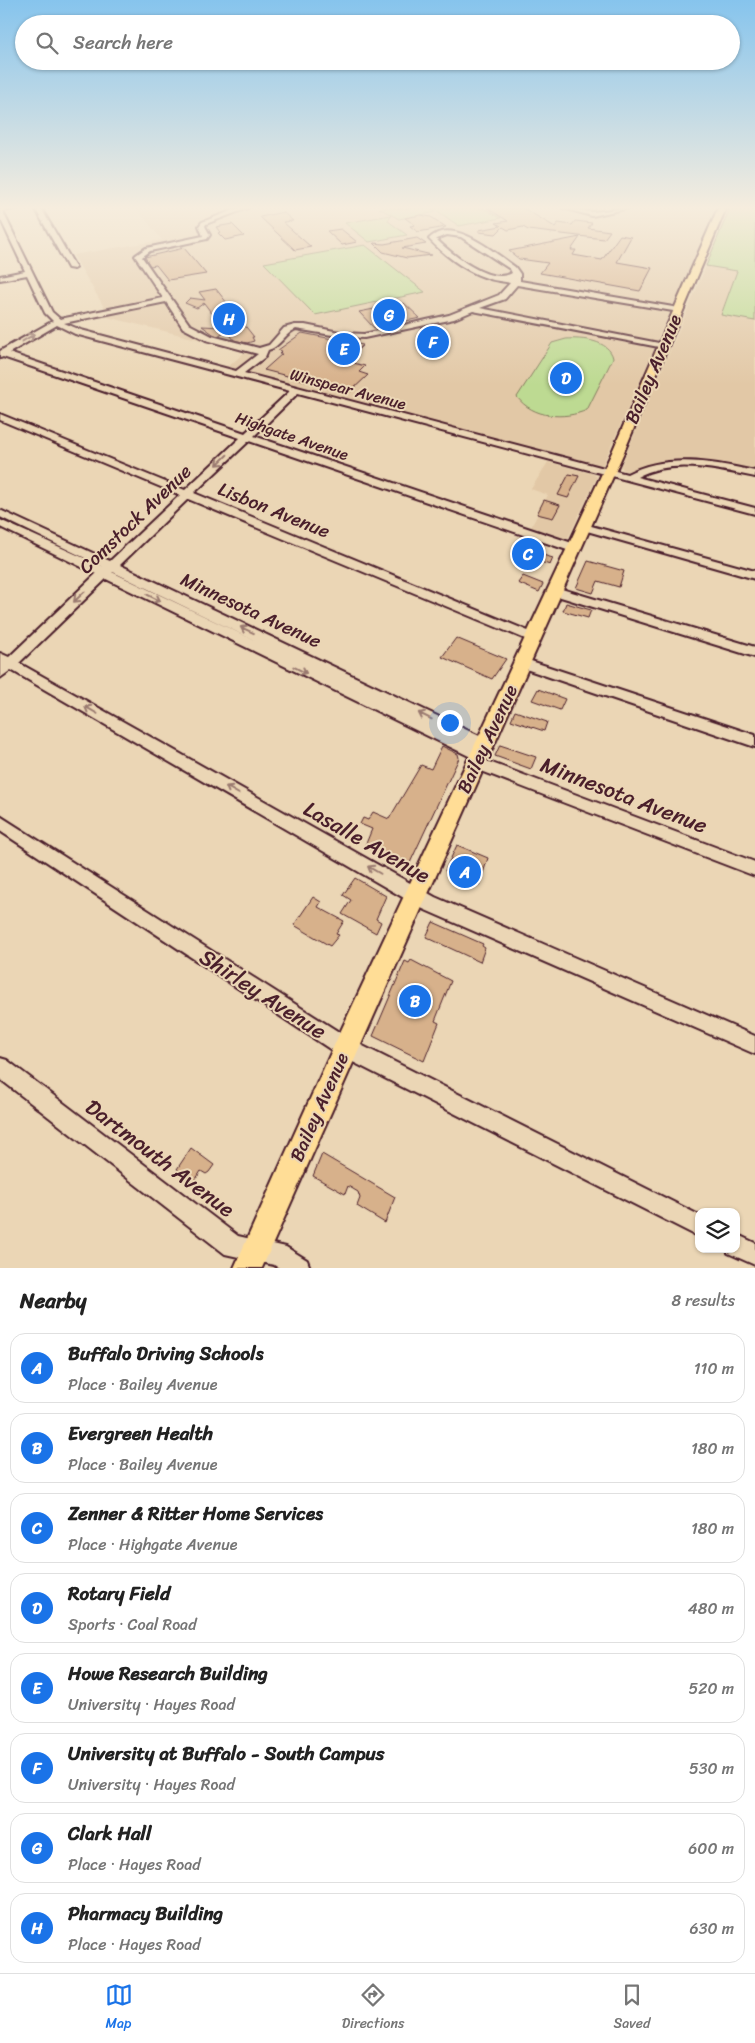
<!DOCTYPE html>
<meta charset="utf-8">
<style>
body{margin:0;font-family:Sriracha,sans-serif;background:#f2f2f2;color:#222}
.controls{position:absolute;right:15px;bottom:15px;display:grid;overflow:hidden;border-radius:10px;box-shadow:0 1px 4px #0004}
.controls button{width:45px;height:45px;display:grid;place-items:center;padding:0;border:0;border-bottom:1px solid #e0e0e0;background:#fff;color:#222;font:25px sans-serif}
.you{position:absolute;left:449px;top:722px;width:18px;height:18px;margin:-12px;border:4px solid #fff;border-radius:50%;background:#1a73e8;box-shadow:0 0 0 8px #1a73e833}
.badge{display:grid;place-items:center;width:32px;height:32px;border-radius:50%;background:#1a73e8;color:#fff;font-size:16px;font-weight:700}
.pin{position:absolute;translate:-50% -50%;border:2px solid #fff;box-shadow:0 1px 5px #0006}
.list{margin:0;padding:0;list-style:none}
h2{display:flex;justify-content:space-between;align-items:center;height:65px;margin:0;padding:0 20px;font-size:21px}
h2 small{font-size:16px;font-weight:400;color:#767676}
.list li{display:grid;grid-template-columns:32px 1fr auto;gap:15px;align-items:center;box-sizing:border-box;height:70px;margin:0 10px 10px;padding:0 10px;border:1px solid #e0e0e0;border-radius:15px}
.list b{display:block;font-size:19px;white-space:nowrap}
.list p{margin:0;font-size:16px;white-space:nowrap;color:#767676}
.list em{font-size:16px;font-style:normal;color:#767676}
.icon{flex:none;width:28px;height:28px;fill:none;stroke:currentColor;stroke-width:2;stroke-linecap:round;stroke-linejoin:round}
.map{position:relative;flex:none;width:755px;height:1268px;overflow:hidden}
.search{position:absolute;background:#fff;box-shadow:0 1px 4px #0004;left:15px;right:15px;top:15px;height:55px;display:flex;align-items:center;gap:12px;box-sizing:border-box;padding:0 18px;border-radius:28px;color:#767676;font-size:19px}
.sheet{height:705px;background:#fff}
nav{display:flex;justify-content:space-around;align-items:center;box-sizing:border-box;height:70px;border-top:1px solid #e0e0e0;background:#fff;font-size:14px;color:#767676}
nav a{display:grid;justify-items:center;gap:2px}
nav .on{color:#1a73e8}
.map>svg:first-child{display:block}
</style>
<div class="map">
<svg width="755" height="1268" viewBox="0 0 755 1268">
<rect width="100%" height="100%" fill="#ebd6b5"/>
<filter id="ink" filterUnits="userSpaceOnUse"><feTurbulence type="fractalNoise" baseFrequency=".02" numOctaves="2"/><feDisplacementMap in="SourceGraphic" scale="10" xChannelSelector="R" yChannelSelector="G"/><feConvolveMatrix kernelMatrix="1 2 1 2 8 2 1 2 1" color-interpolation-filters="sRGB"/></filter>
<g filter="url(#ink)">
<path fill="#e2c8a6" d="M136 208H717L603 464 599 467 226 369 246 351 107 317 104 315V307L73 255 162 240Z
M706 266 737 271 721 315 755 321V472L724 465 647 467 631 472 623 470 621 466Z
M548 462 593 474 597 477 567 540 530 529 548 495 531 489Z"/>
<path fill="#bdda92" stroke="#847c5e" d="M379 208H430L436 212 399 219Z
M433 208H483L501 218 459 226Z
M730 208H755V321L721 315 737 271 706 266Z
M391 215 388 221 407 235 369 242 345 223Z
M365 245 425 292 315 315 264 263Z
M566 339C582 338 609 340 613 358L587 410C564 420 533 418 517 397L552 343Z"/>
<path fill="#d7b18b" stroke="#4a1f2b" d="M487 208H523L555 227 558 223 572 225 575 221 592 223 588 228 610 231 604 239 528 230 523 227 508 230 503 227 496 234 479 232V230L501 226 496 223 508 221Z
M283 212 293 221 283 222 311 247 295 250 260 217Z
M421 215 431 217 446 227 418 232 410 226 415 225 405 218Z
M232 224 244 236 225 240 218 233 220 232 216 227Z
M341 229 357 242 342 245 327 231Z
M620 235 631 237 617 262 652 268 640 291 540 273 548 263 519 259 509 251 580 237 571 250H576L573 255 602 260Z
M417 238 426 244 402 248 432 255 407 258 383 252 374 243 384 244Z
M184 248 206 274 168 280 156 265 150 266 145 257Z
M216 289 254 337H252L254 341 247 343 234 340 228 332 225 331 218 336 213 334 202 326 222 327 204 303 197 308 185 303 190 298 205 300 199 292Z
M404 303 420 318 374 328 359 312Z
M302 333 363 345 346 361 365 366 359 372 368 375 350 392 264 370 282 354H279L282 351 278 350Z
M569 474 579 476 568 498 558 495Z
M544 500 560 505 553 518 537 514Z
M522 543 538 548 536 553 553 558 550 565 531 559 529 563 518 560 520 556 516 555Z
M588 561 624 571 619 587 598 581 593 593 576 588Z
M523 576 543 584 539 592 518 583Z
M566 603 591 610 588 618 563 611Z
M456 638 506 659 492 679 442 657Z
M538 689 565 699 560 710 532 700Z
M515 711 547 722 544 731 511 720Z
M500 745 536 757 531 769 495 756Z
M442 746 458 754 459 758 409 865 402 867 365 846 372 829 360 824 363 818 368 820 373 812 389 819 421 765 431 769Z
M457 845 488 858 479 885 445 871Z
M355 878 386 896 376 919 381 922 376 933 342 914 351 900 343 895Z
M313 897 321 902 318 907 344 921 336 934 339 935 330 946 294 925Z
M433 922 483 944 482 946 485 948 480 962 426 937Z
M411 960 451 981 435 1021 439 1023 424 1061 373 1036 405 961 409 963Z
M191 1148 214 1165 209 1172 206 1174 201 1171 194 1182 177 1169Z
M322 1154 395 1197 385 1223 357 1206 360 1198 358 1192 348 1186 345 1194 313 1176Z"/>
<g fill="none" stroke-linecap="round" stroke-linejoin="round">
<defs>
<path id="minor" d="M35 208H41L76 268 74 269 68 268Z
M239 208H248L206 224 205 226 210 235 207 239 150 251 142 257 189 324 212 336 259 348 269 345 284 328 295 325H305L344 333 364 334 449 315 499 295 510 283C502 281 493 281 484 277 464 270 443 254 429 239 452 215 495 253 515 267L520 274V281L679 308 683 310 679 312 517 285 505 299 480 308 664 344 668 346 664 348 473 311 454 319 364 338 344 337 296 329C284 334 280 347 268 350L265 357 244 373 627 474C667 453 713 462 755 471V477C718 469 672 458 637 477L755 508V514L298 393 254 436 578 545 580 548 578 551H570L249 441 194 493 538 635 540 638 538 641H530L188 499 120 565 490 741 492 745 490 749 485 751 487 755 484 760 755 862V876L471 767 469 763 473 758 106 579 19 663 435 897 755 1036V1054L423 909 11 670 0 678V653L9 657 96 574 0 527V520L104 567 0 517V510L110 561 180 495 0 420V414L185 490 240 438 3 357 0 358V351L53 321 45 313 27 275 0 280V276L25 271 0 218V210L3 212 52 312 60 319 163 298 135 256 136 255 146 248 203 236 199 226 202 222ZM447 235 461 237 510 269 512 273C490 286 452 254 436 239ZM166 302 183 328 206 340 258 354 236 371 81 330 64 323ZM57 325 75 334 290 391 245 433 9 353ZM112 572H113L341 682Z
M563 208 592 212 629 208 592 216Z
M584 524 755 571V579L580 529 579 527Z
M555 587 755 647V657L551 594 549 591 551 588Z
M522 658 755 735V747L517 666 516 663 517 660Z
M0 816 353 1041 699 1215V1237L339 1055 0 831Z
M0 1058 7 1060 238 1236 286 1247 307 1260 310 1268H279L274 1265 225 1254 0 1079Z
M736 1234 755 1243V1265L728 1253 727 1249H736Z"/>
<path id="major" d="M0 208H17L0 212Z
M718 208H726L624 452 262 1268H234L337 1039 612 452Z"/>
</defs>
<use href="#minor" stroke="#4a1f2b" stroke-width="4"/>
<use href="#major" stroke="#4a1f2b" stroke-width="4"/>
<use href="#minor" fill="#ebd6b5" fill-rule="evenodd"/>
<use href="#major" fill="#ffdd96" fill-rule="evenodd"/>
</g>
<defs><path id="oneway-shaft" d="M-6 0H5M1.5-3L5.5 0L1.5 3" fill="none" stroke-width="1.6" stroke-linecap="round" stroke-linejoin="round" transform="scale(1.25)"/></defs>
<g stroke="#9a7a70">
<use href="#oneway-shaft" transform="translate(28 338) rotate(-31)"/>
<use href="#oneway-shaft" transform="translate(222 460) rotate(136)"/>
<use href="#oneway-shaft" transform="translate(79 597) rotate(136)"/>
<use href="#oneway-shaft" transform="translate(154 598) rotate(26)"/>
<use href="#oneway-shaft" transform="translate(247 630) rotate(-155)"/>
<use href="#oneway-shaft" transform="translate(300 670) rotate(27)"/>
<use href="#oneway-shaft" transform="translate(91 710) rotate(-150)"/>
<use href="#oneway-shaft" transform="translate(425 716) rotate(-154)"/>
<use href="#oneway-shaft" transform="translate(232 790) rotate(-150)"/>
<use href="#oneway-shaft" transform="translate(374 870) rotate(-150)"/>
</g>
</g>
<linearGradient id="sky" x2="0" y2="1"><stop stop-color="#86c4ed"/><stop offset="0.54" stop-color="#f6edde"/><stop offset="1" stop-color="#f6edde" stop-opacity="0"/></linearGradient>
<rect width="755" height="385" fill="url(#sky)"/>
<g text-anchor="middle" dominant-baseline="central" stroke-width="4" stroke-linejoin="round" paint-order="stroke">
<g font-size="16" fill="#4a1f2b" stroke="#ebd6b5">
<text transform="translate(348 389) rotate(15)">Winspear Avenue</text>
<text transform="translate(292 436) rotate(19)">Highgate Avenue</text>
</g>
<g font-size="19" fill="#4a1f2b" stroke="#ebd6b5">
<text transform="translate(653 369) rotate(-67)">Bailey Avenue</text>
<text transform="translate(274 510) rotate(22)">Lisbon Avenue</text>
<text transform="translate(135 519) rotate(-44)">Comstock Avenue</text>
<text transform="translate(251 610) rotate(25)">Minnesota Avenue</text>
<text transform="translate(487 739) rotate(-65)">Bailey Avenue</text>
<text transform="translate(319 1107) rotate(-66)">Bailey Avenue</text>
</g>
<g font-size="22" fill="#4a1f2b" stroke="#ebd6b5">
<text transform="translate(624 795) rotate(21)">Minnesota Avenue</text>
<text transform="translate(367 842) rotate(30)">Lasalle Avenue</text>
<text transform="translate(263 994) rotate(33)">Shirley Avenue</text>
<text transform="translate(160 1158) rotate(37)">Dartmouth Avenue</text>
</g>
</g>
</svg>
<div class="controls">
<button><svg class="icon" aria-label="layers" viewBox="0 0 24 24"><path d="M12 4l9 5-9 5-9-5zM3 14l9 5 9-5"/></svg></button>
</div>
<div class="you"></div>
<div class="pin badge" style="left:465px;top:872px">A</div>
<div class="pin badge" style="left:415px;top:1001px">B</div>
<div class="pin badge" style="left:528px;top:554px">C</div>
<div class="pin badge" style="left:566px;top:378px">D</div>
<div class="pin badge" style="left:344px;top:349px">E</div>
<div class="pin badge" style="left:433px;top:342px">F</div>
<div class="pin badge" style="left:389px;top:315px">G</div>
<div class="pin badge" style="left:229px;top:319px">H</div>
<div class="search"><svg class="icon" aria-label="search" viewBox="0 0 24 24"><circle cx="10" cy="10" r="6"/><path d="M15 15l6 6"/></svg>Search here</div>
</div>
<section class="sheet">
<h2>Nearby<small>8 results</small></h2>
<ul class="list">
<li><span class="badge">A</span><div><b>Buffalo Driving Schools</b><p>Place · Bailey Avenue</p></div><em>110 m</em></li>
<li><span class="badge">B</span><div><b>Evergreen Health</b><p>Place · Bailey Avenue</p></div><em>180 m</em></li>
<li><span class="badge">C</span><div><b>Zenner &amp; Ritter Home Services</b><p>Place · Highgate Avenue</p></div><em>180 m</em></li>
<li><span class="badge">D</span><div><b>Rotary Field</b><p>Sports · Coal Road</p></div><em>480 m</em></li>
<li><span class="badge">E</span><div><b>Howe Research Building</b><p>University · Hayes Road</p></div><em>520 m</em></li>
<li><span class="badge">F</span><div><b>University at Buffalo - South Campus</b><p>University · Hayes Road</p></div><em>530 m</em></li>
<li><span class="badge">G</span><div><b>Clark Hall</b><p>Place · Hayes Road</p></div><em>600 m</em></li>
<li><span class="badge">H</span><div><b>Pharmacy Building</b><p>Place · Hayes Road</p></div><em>630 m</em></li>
</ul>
</section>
<nav>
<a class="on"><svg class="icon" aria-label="map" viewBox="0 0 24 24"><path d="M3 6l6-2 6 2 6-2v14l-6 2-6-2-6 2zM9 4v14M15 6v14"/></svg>Map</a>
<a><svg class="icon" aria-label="directions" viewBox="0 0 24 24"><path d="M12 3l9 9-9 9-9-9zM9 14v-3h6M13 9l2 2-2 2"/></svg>Directions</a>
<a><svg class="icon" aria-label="saved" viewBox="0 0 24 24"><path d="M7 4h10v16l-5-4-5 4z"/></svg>Saved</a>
</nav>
